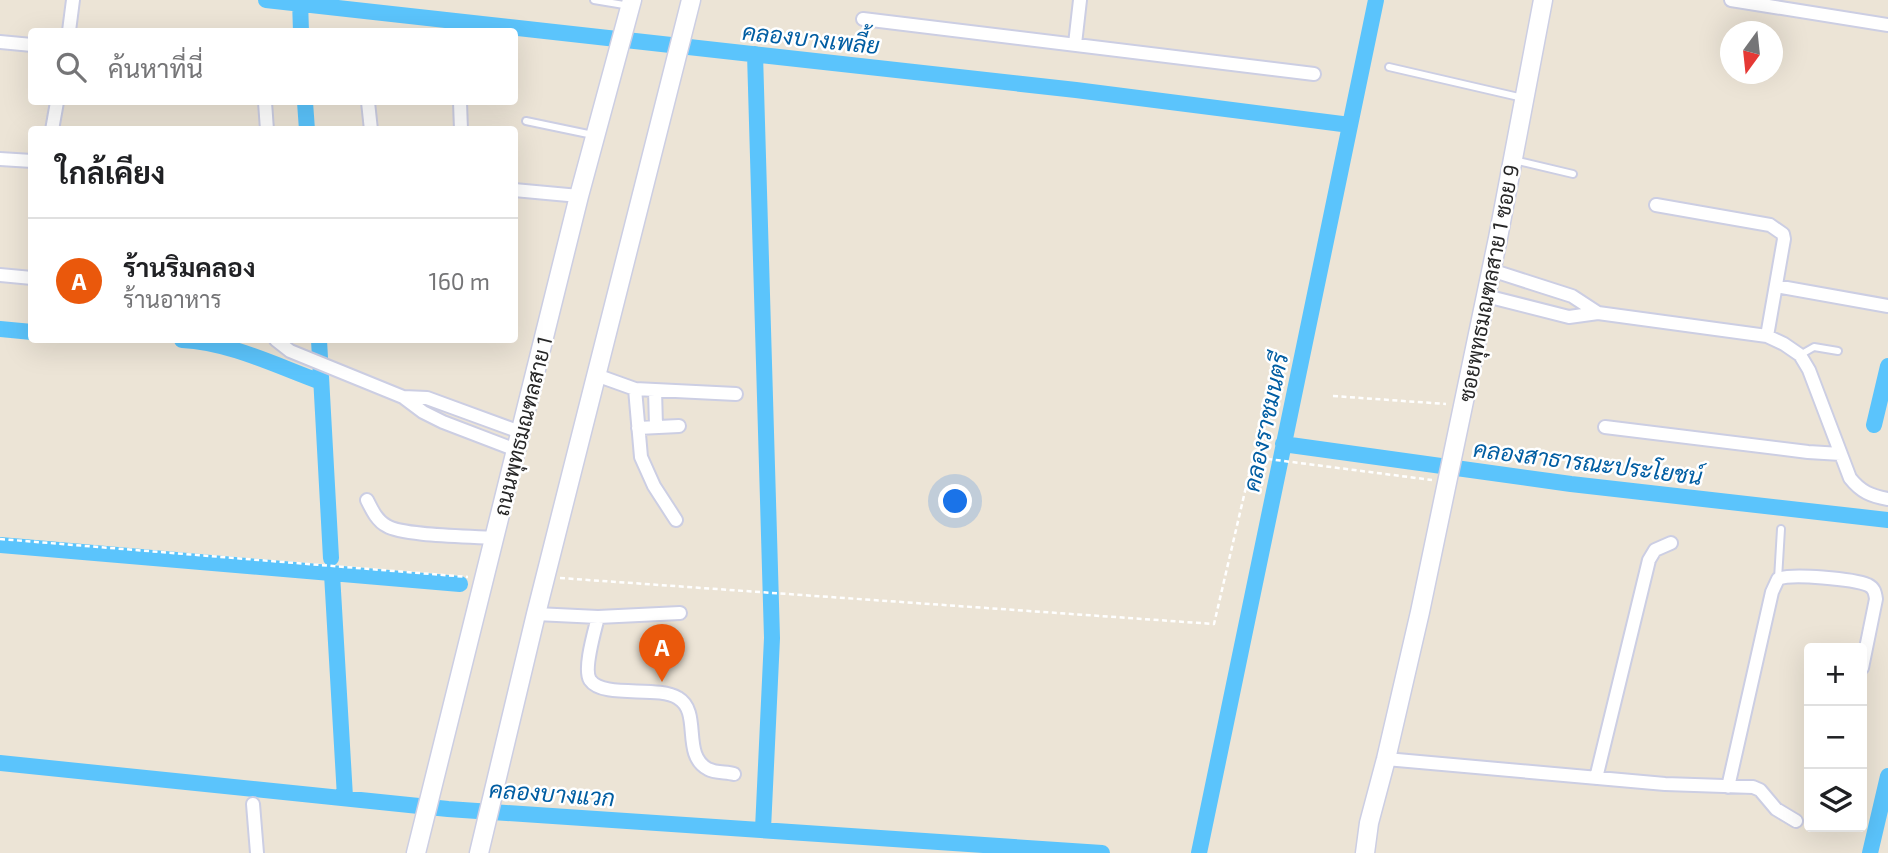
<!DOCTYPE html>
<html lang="th">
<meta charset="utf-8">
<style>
body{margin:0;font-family:"Exo 2",Sarabun,sans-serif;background:#f6f6f6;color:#202124}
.controls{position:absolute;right:21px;bottom:21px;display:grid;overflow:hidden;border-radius:7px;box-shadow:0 7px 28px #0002}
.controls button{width:63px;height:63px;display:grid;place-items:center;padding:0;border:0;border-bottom:2px solid #e0e0e0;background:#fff;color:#202124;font:35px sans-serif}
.compass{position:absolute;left:1720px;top:21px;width:63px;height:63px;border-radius:50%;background:#fff;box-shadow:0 7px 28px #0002;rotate:195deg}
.you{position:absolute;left:956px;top:502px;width:24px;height:24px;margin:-18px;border:5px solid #fff;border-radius:50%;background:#1a73e8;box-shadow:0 0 0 10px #1a73e833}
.badge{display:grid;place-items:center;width:46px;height:46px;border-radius:50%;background:#ea580c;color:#fff;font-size:23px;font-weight:700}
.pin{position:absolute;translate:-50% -58px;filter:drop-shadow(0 2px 4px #0008)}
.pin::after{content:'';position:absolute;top:37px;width:24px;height:21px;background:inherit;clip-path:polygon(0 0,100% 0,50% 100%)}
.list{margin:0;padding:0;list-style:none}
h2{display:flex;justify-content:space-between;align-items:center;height:91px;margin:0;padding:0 28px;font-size:30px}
h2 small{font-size:23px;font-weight:400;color:#757577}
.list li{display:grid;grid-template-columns:46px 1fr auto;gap:21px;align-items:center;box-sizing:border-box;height:126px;padding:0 28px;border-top:2px solid #e0e0e0}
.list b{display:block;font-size:26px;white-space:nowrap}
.list p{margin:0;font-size:23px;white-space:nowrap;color:#757577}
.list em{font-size:23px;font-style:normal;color:#757577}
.icon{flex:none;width:38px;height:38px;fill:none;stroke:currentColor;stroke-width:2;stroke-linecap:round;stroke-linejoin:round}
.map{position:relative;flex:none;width:1888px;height:853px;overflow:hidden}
.search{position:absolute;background:#fff;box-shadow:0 7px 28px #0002;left:28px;top:28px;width:490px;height:77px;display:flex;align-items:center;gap:18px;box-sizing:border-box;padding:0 24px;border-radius:7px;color:#757577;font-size:26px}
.panel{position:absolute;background:#fff;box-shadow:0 7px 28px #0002;left:28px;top:126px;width:490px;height:217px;border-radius:7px}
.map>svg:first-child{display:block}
</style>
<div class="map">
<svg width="1888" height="853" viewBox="0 0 1888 853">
<rect width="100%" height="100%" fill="#ece4d6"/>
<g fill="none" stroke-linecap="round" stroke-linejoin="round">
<path stroke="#5bc4fc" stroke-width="16" d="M266 0 1076 90 1350 125
M300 0 301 32
M755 54 772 638 763 829
M305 102 307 130
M0 329 32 332
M182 340C229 342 277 366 321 382
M319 340 331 558
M1874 425 1888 366
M1283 444 1571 484 1888 520
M0 545 460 584
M332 574 345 797
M0 763 448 809 1102 853
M1199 853 1376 0
M1870 853 1888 776"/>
<defs>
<path id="lane" d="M594 0 630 6
M1389 67 1523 98
M526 121 593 135
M1514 160 1573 174
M1800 355 1814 347 1838 351
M1778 579 1781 529"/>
<path id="street" d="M1731 0 1888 25
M863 19 1314 74
M69 31 73 0
M0 42 32 45
M1075 44 1080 0
M265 102 267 130
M368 102 371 130
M460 102 461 130
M52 130 57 102
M0 159 32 161
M514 190 579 196
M1656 205 1770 225 1783 234 1784 239 1767 336
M1491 270 1572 296 1598 313
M0 275 32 278
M1776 286 1888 306
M1486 296 1569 317 1598 313 1767 336 1784 344 1800 355 1809 370 1850 478C1861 492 1871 496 1888 499
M276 340 290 351 403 397 423 412 443 422 516 450
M596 375 635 389 641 457 654 486 676 520
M635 389 736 394
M655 390 656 426
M403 397 427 398 520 432
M1605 427 1808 452 1841 454
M638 428 679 426
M367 500C372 510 377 521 387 526 403 536 472 536 494 538
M536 614 598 617 680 613
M598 617C595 630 583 669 590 680 603 699 658 685 678 698 702 712 681 755 708 769 715 773 726 772 734 774
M1386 759 1665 784 1753 787 1760 790 1776 809 1796 821
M1596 778 1649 560 1655 550 1671 543
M1728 787 1772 592 1778 579C1791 573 1854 579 1868 585 1874 588 1875 592 1876 599L1862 668
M253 804 257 853"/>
<path id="secondary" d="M416 853 579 196 632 0
M479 853 536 614 691 0
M1365 853 1369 823 1386 759 1420 612 1498 238 1543 0"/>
</defs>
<use href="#lane" stroke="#cccee3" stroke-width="10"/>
<use href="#street" stroke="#cccee3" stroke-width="16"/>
<use href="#secondary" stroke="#cccee3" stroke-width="21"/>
<path stroke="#fff" stroke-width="2.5" stroke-dasharray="5 3.5" stroke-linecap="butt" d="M1333 396 1446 404
M0 539 468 577
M560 578 1214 624 1253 457 1432 480"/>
<use href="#lane" stroke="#fff" stroke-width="6"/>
<use href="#street" stroke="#fff" stroke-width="12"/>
<use href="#secondary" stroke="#fff" stroke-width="18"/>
</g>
<g text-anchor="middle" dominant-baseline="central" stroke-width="5" stroke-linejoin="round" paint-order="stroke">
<g font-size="21" fill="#272727" stroke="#fff">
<text transform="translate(1488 283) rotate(-79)">ซอยพุทธมณฑลสาย 1 ซอย 9</text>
<text transform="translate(522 426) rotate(-76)">ถนนพุทธมณฑลสาย 1</text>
</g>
<g font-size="23" font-style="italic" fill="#005da2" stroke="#fff">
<text transform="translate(811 38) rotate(6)">คลองบางเพลี้ย</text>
<text transform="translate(1265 422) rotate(-78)">คลองราชมนตรี</text>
<text transform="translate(1588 462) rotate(7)">คลองสาธารณะประโยชน์</text>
<text transform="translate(552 793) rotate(4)">คลองบางแวก</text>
</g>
</g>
</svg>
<div class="controls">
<button>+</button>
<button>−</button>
<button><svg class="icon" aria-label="layers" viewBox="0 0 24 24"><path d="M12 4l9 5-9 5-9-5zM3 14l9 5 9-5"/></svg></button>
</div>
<svg class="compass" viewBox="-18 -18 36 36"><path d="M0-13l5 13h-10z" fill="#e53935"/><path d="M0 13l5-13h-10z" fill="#757577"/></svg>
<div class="you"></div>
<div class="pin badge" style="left:662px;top:682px">A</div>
<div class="search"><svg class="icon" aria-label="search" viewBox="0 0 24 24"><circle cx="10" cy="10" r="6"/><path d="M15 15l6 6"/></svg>ค้นหาที่นี่</div>
<section class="panel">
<h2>ใกล้เคียง<small></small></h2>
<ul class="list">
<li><span class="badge">A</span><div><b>ร้านริมคลอง</b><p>ร้านอาหาร</p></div><em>160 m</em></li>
</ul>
</section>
</div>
